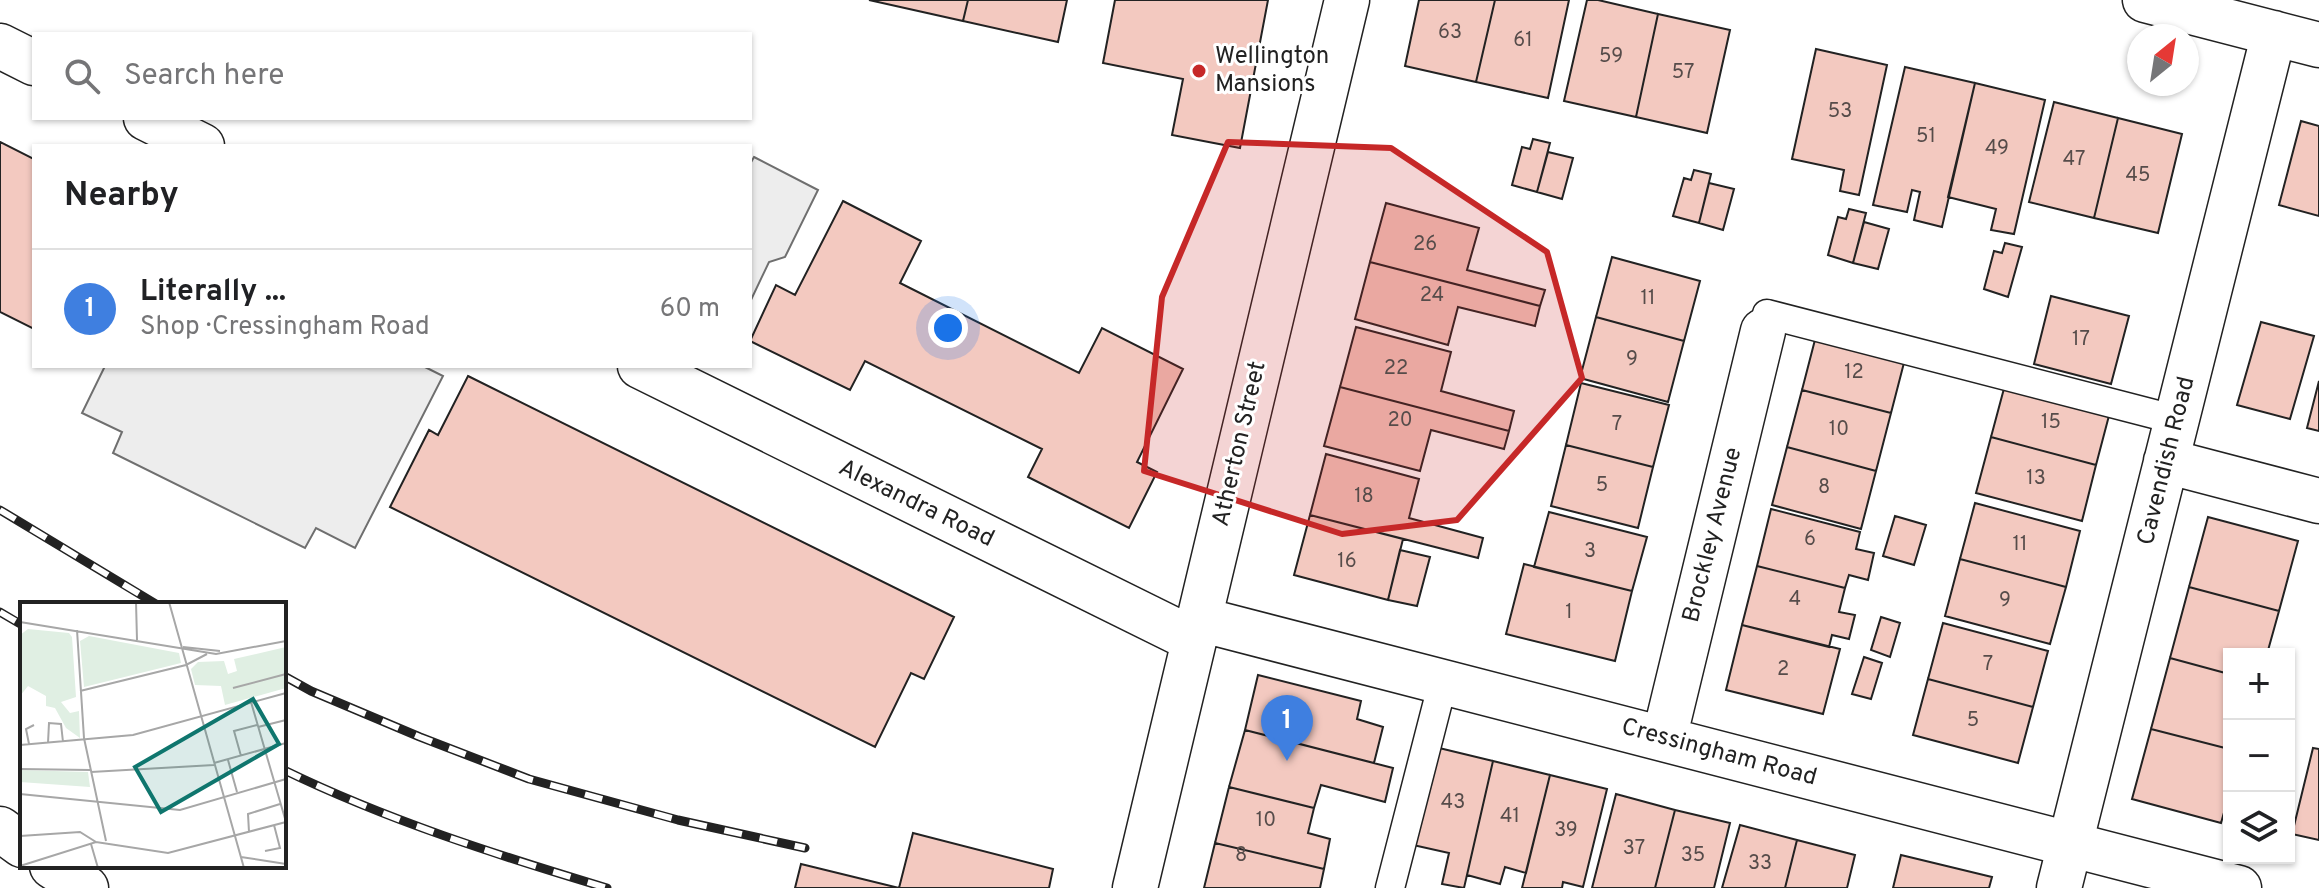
<!DOCTYPE html>
<meta charset="utf-8">
<style>
body{margin:0;font-family:Overpass,sans-serif;background:#f6f6f6;color:#202124}
.controls{position:absolute;right:24px;bottom:24px;display:grid;overflow:hidden;border-radius:0px;box-shadow:0 2px 6px #0004}
.controls button{width:72px;height:72px;display:grid;place-items:center;padding:0;border:0;border-bottom:2px solid #e0e0e0;background:#fff;color:#202124;font:40px sans-serif}
.compass{position:absolute;left:2127px;top:24px;width:72px;height:72px;border-radius:50%;background:#fff;box-shadow:0 2px 6px #0004;rotate:30deg}
.you{position:absolute;left:948px;top:328px;width:28px;height:28px;margin:-20px;border:6px solid #fff;border-radius:50%;background:#1a73e8;box-shadow:0 0 0 12px #1a73e833}
.badge{display:grid;place-items:center;width:52px;height:52px;border-radius:50%;background:#db2777;color:#fff;font-size:26px;font-weight:700}
.pin{position:absolute;translate:-50% -66px;filter:drop-shadow(0 2px 4px #0008)}
.pin::after{content:'';position:absolute;top:42px;width:28px;height:24px;background:inherit;clip-path:polygon(0 0,100% 0,50% 100%)}
.list{margin:0;padding:0;list-style:none}
h2{display:flex;justify-content:space-between;align-items:center;height:104px;margin:0;padding:0 32px;font-size:34px}
h2 small{font-size:26px;font-weight:400;color:#757577}
.list li{display:grid;grid-template-columns:52px 1fr auto;gap:24px;align-items:center;box-sizing:border-box;height:120px;padding:0 32px;border-top:2px solid #e0e0e0}
.list b{display:block;font-size:30px;white-space:nowrap}
.list p{margin:0;font-size:26px;white-space:nowrap;color:#757577}
.list em{font-size:26px;font-style:normal;color:#757577}
.icon{flex:none;width:44px;height:44px;fill:none;stroke:currentColor;stroke-width:2;stroke-linecap:round;stroke-linejoin:round}
.map{position:relative;flex:none;width:2319px;height:888px;overflow:hidden}
.search{position:absolute;background:#fff;box-shadow:0 2px 6px #0004;left:32px;top:32px;width:720px;height:88px;display:flex;align-items:center;gap:20px;box-sizing:border-box;padding:0 28px;border-radius:0px;color:#757577;font-size:30px}
.panel{position:absolute;background:#fff;box-shadow:0 2px 6px #0004;left:32px;top:144px;width:720px;height:224px;border-radius:0px}
.map>svg:first-child{display:block}
</style>
<div class="map">
<svg width="2319" height="888" viewBox="0 0 2319 888">
<rect width="100%" height="100%" fill="#fff"/>
<path fill="#ededed" stroke="#6f6f6f" stroke-width="2" d="M754 157 818 190 785 257 769 262 750 302V164Z
M105 366H423L443 376 355 548 316 528 305 548 113 453 122 432 82 413Z"/>
<path fill="#f3c9c0" stroke="#222" stroke-width="2" d="M869 0H968L963 21Z
M968 0H1067L1058 42 963 21Z
M1115 0H1268L1240 148 1172 135 1183 79 1103 63Z
M1419 0H1495L1476 82 1405 66Z
M1495 0H1569L1548 98 1476 82Z
M1587 0H1598L1658 14 1636 117 1564 101Z
M1658 14 1730 30 1707 133 1636 117Z
M1816 49 1887 65 1859 195 1840 191 1844 170 1792 159Z
M1905 67 1975 83 1942 227 1914 220 1920 192 1912 190 1907 212 1873 205Z
M1975 83 2045 100 2014 234 1991 230 1996 209 1948 197Z
M2054 102 2118 118 2094 218 2029 202Z
M2118 118 2182 134 2158 233 2094 218Z
M2301 121 2319 126V216L2279 205Z
M1533 139 1550 143 1537 192 1512 185 1522 147 1530 149Z
M0 142 34 159V329L0 312Z
M1548 152 1573 158 1562 199 1537 192Z
M1694 170 1711 174 1699 223 1673 216 1684 178 1691 180Z
M1709 183 1734 189 1723 230 1699 223Z
M843 201 921 241 900 283 1079 373 1102 328 1183 369 1137 462 1157 472 1129 528 1028 477 1042 449 865 361 850 390 750 341 776 285 795 295Z
M1386 203 1479 228 1467 270 1545 290 1540 306 1370 262Z
M1849 209 1866 213 1853 263 1828 255 1838 217 1846 219Z
M1864 222 1889 229 1878 269 1853 263Z
M2005 243 2022 247 2008 297 1984 289 1994 251 2002 253Z
M1612 257 1700 281 1684 341 1596 317Z
M1370 262 1540 306 1535 326 1458 307 1448 345 1355 319Z
M2051 296 2129 316 2111 384 2034 364Z
M1596 317 1684 341 1668 402 1580 378Z
M2261 322 2314 336 2290 419 2237 405Z
M1356 327 1451 352 1441 391 1514 411 1509 431 1340 387Z
M1817 332 1906 355 1891 413 1802 390Z
M468 376 954 617 924 679 911 673 875 747 390 507 429 430 438 435Z
M2006 381 2111 408 2096 465 1991 437Z
M2319 381V431L2307 428Z
M1581 383 1669 405 1653 467 1566 445Z
M1340 387 1509 431 1504 449 1431 430 1420 471 1324 446Z
M1802 390 1891 413 1876 471 1787 447Z
M1991 437 2096 465 2082 521 1976 493Z
M1566 445 1653 467 1638 528 1551 506Z
M1787 447 1876 471 1861 529 1772 505Z
M1326 454 1419 479 1409 518 1483 538 1478 558 1310 515Z
M1975 503 2080 531 2066 587 1960 559Z
M1771 509 1860 532 1856 549 1874 553 1868 580 1849 575 1845 588 1757 566Z
M1549 512 1647 537 1632 591 1534 567Z
M1310 515 1403 539 1388 600 1294 575Z
M1895 516 1926 525 1914 565 1883 556Z
M2208 517 2298 541 2279 611 2189 587Z
M1400 550 1430 557 1417 606 1388 600Z
M1960 559 2066 587 2050 644 1945 616Z
M1524 564 1632 591 1615 661 1506 634Z
M1757 566 1845 588 1839 612 1855 615 1849 639 1832 635 1829 647 1742 625Z
M2189 587 2279 611 2267 654H2229V674L2170 658Z
M1881 617 1900 623 1890 657 1871 650Z
M1943 623 2048 651 2033 707 1928 679Z
M1742 625 1840 649 1823 714 1726 690Z
M1864 657 1882 663 1871 699 1852 694Z
M2170 658 2229 674V749L2151 729Z
M1258 675 1361 701 1357 719 1383 727 1374 763 1245 730Z
M1928 679 2033 707 2018 763 1913 735Z
M2151 729 2229 749V795L2221 823 2132 799Z
M1245 730 1393 768 1385 802 1321 785 1314 808 1229 787Z
M1435 747 1493 761 1464 888 1442 884 1449 853 1413 845Z
M2313 748 2319 749V840L2292 834Z
M1493 761 1550 775 1526 873 1505 867 1500 884 1467 875Z
M1550 775 1607 789 1583 887 1563 882 1562 888H1522Z
M1229 787 1314 808 1308 833 1330 839 1324 869 1215 843Z
M1616 794 1675 810 1655 888H1592Z
M1675 810 1730 823 1714 888H1655Z
M1740 825 1797 840 1785 888H1722Z
M913 833 1053 869 1049 888H899Z
M1797 840 1855 855 1847 888H1785Z
M1215 843 1324 869 1320 888H1204Z
M1901 855 1992 877 1989 888H1893Z
M801 864 899 888H795Z"/>
<g fill="none" stroke-linecap="round" stroke-linejoin="round">
<defs>
<path id="service" d="M1763 331 1767 314 2177 420
M1390 888 1443 682"/>
<path id="minor" d="M2145 0 2319 45
M0 46 34 63
M146 118 202 146
M640 366 1194 640
M2166 461 2319 501
M1199 619 2239 888
M1664 739 1763 331
M1135 888 1347 0
M2059 888 2274 33"/>
<path id="tertiary" d="M0 829 22 845
M52 866 86 888"/>
</defs>
<use href="#service" stroke="#222" stroke-width="31"/>
<use href="#minor" stroke="#222" stroke-width="47"/>
<use href="#tertiary" stroke="#222" stroke-width="47"/>
<use href="#service" stroke="#fff" stroke-width="28"/>
<use href="#minor" stroke="#fff" stroke-width="44"/>
<use href="#tertiary" stroke="#fff" stroke-width="44"/>
<defs>
<path id="rail" d="M0 510 156 604
M0 612 22 625
M284 676 311 691 420 737 529 779 678 820 805 848
M284 770C387 820 497 855 607 888"/>
</defs>
<use href="#rail" stroke="#222" stroke-width="9"/>
<use href="#rail" stroke="#fff" stroke-width="6" stroke-dasharray="18" stroke-linecap="butt"/>
</g>
<path fill="#c62828" fill-opacity="0.2" stroke="#c62828" stroke-width="6" stroke-linejoin="round" d="M1228 142 1391 148 1547 252 1582 378 1457 520 1342 534 1144 471 1162 297Z"/>
<circle fill="#c62828" stroke="#fff" stroke-width="3" cx="1199" cy="71" r="8"/>
<g text-anchor="middle" dominant-baseline="central" stroke-width="6" stroke-linejoin="round" paint-order="stroke">
<g font-size="20" fill="#564c4a">
<text x="1450" y="33">63</text>
<text x="1523" y="41">61</text>
<text x="1611" y="57">59</text>
<text x="1683" y="73">57</text>
<text x="1840" y="112">53</text>
<text x="1926" y="137">51</text>
<text x="1997" y="149">49</text>
<text x="2074" y="160">47</text>
<text x="2138" y="176">45</text>
<text x="1425" y="245">26</text>
<text x="1432" y="296">24</text>
<text x="1648" y="299">11</text>
<text x="2081" y="340">17</text>
<text x="1632" y="360">9</text>
<text x="1396" y="369">22</text>
<text x="1854" y="373">12</text>
<text x="1400" y="421">20</text>
<text x="2051" y="423">15</text>
<text x="1617" y="425">7</text>
<text x="1839" y="430">10</text>
<text x="2036" y="479">13</text>
<text x="1602" y="486">5</text>
<text x="1824" y="488">8</text>
<text x="1364" y="497">18</text>
<text x="1810" y="540">6</text>
<text x="2020" y="545">11</text>
<text x="1590" y="552">3</text>
<text x="1347" y="562">16</text>
<text x="1795" y="600">4</text>
<text x="2005" y="601">9</text>
<text x="1569" y="613">1</text>
<text x="1988" y="665">7</text>
<text x="1783" y="670">2</text>
<text x="1973" y="721">5</text>
<text x="1453" y="803">43</text>
<text x="1510" y="817">41</text>
<text x="1266" y="821">10</text>
<text x="1566" y="831">39</text>
<text x="1634" y="849">37</text>
<text x="1241" y="856">8</text>
<text x="1693" y="856">35</text>
<text x="1760" y="864">33</text>
</g>
<g font-size="24" fill="#222" stroke="#fff" text-anchor="start">
<text x="1215" y="57">Wellington<tspan x="1215" dy="28">Mansions</tspan></text>
</g>
<g font-size="24" fill="#222" stroke="#fff">
<text transform="translate(1240 444) rotate(-77)">Atherton Street</text>
<text transform="translate(2167 461) rotate(-76)">Cavendish Road</text>
<text transform="translate(916 504) rotate(26)">Alexandra Road</text>
<text transform="translate(1713 535) rotate(-76)">Brockley Avenue</text>
<text transform="translate(1719 753) rotate(15)">Cressingham Road</text>
</g>
</g>
<g transform="translate(20 602)">
<rect width="266" height="266" fill="#fff"/>
<path d="M8 27 49 31 52 35 56 95 41 100 50 111 59 109 60 136 46 126 35 106 26 104V94L8 84 0 94V33ZM69 34 159 51 161 61 64 85 60 39ZM266 45V86L205 103 201 84 175 83 171 67 178 60 204 59 208 72 217 69 214 57ZM0 168 68 170 70 185 0 180Z" fill="#e0efe3"/>
<path fill="none" stroke="#a7a7a7" stroke-width="2" d="M116 0 117 38M149 0 224 266M0 20 196 52 266 39M57 28 64 136 86 239M163 45 200 49M213 86 266 72M60 89 166 63 187 52M231 100 266 220M238 125 266 118M28 141 29 121 41 122 43 140M9 142 6 127 14 123M0 143 113 133 266 91M221 154 214 129 237 123M208 158 217 190M194 161 266 141M0 167 70 168M71 170 194 163M0 192 160 208 266 177M229 230 228 212 260 202M0 234 60 230 76 240M71 242 78 266M245 249 260 246 254 223M221 255 266 262M0 264 76 240 148 251 266 220"/>
<path fill="#0f766e" fill-opacity="0.15" stroke="#0f766e" stroke-width="4" d="M233 97 259 142 141 210 115 165Z"/>
<rect width="266" height="266" fill="none" stroke="#222" stroke-width="4"/>
</g>
</svg>
<div class="controls">
<button>+</button>
<button>−</button>
<button><svg class="icon" aria-label="layers" viewBox="0 0 24 24"><path d="M12 4l9 5-9 5-9-5zM3 14l9 5 9-5"/></svg></button>
</div>
<svg class="compass" viewBox="-18 -18 36 36"><path d="M0-13l5 13h-10z" fill="#e53935"/><path d="M0 13l5-13h-10z" fill="#757577"/></svg>
<div class="you"></div>
<div class="pin badge" style="left:1287px;top:761px;background:#3f7fe0">1</div>
<div class="search"><svg class="icon" aria-label="search" viewBox="0 0 24 24"><circle cx="10" cy="10" r="6"/><path d="M15 15l6 6"/></svg>Search here</div>
<section class="panel">
<h2>Nearby<small></small></h2>
<ul class="list">
<li><span class="badge" style="background:#3f7fe0">1</span><div><b>Literally ...</b><p>Shop · Cressingham Road</p></div><em>60 m</em></li>
</ul>
</section>
</div>
